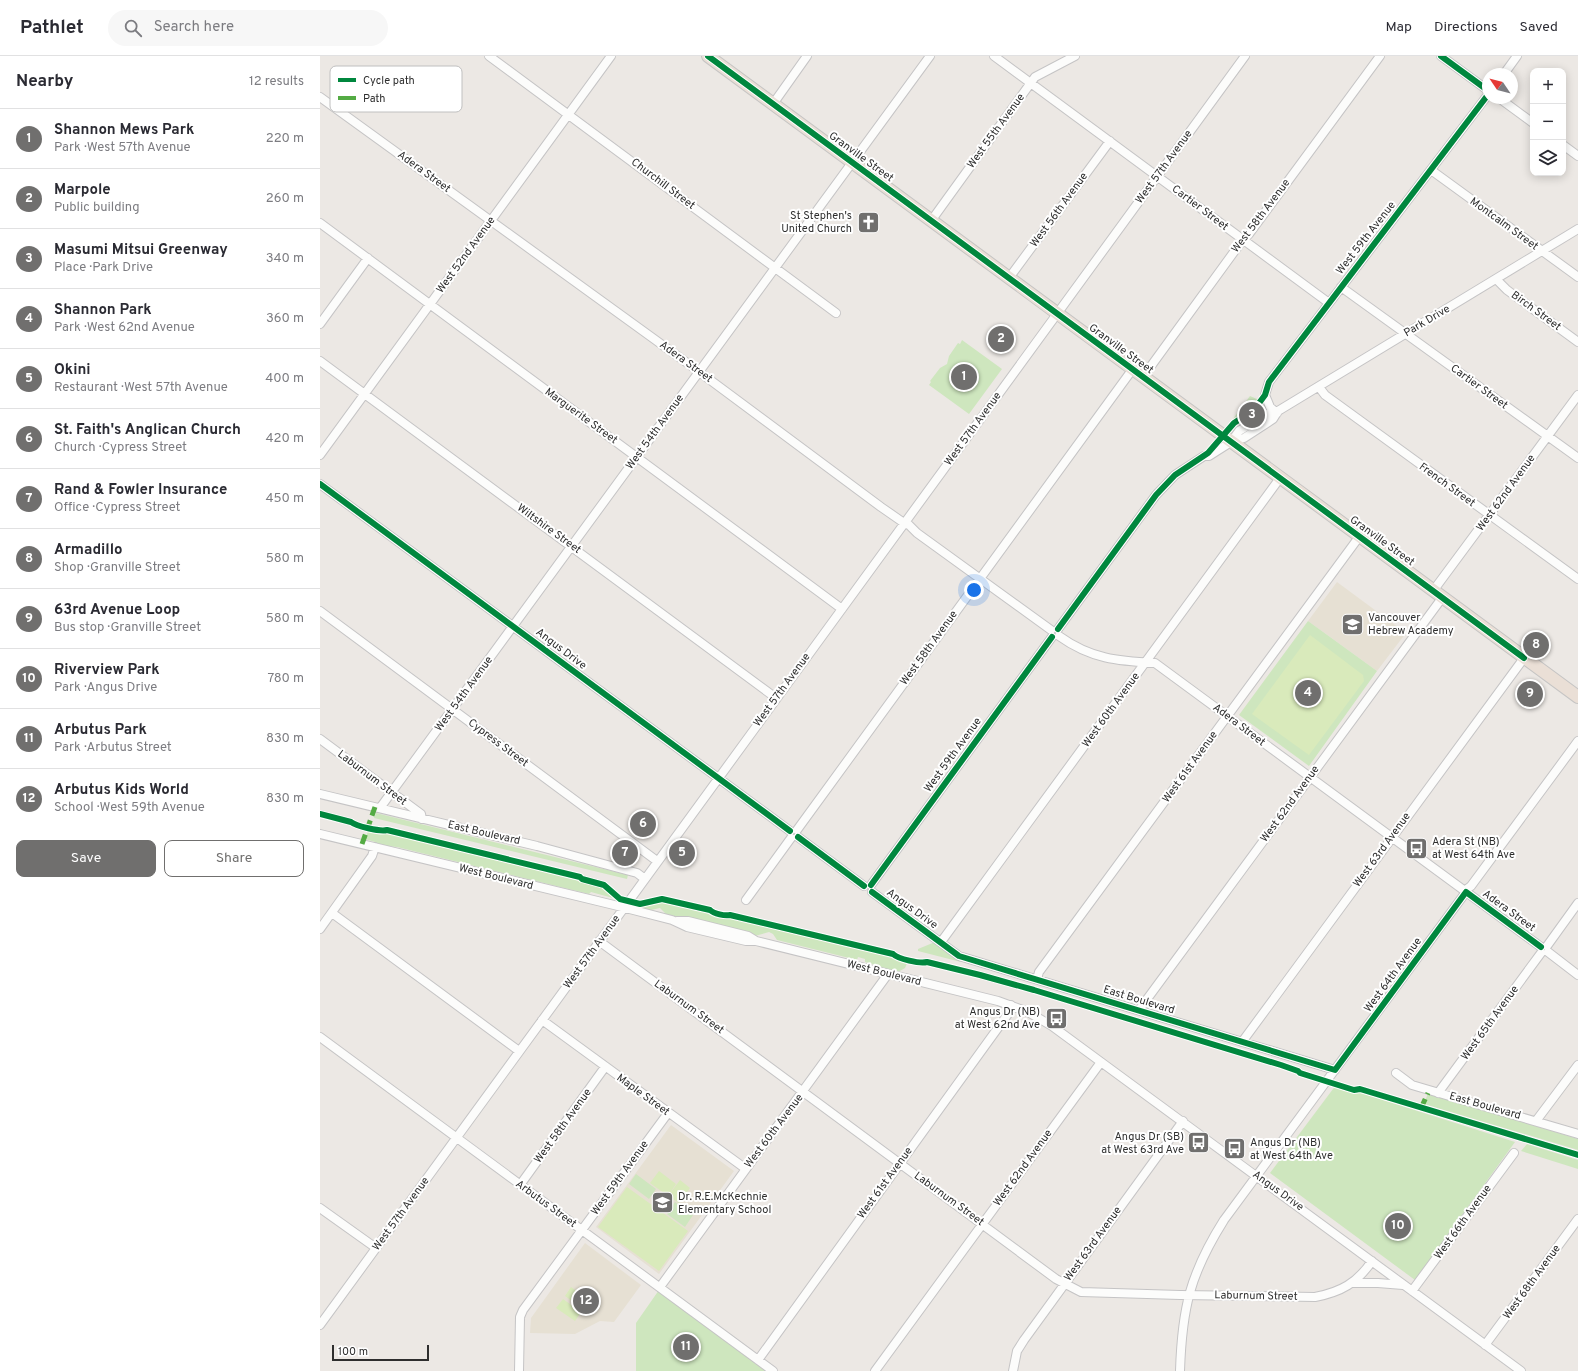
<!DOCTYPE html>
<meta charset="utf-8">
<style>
body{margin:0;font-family:Overpass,sans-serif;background:#f7f7f7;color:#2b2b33}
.controls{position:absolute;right:12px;top:12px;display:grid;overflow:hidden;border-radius:8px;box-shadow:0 2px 10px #0003}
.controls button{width:36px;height:36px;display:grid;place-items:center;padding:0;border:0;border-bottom:1px solid #e1e1e2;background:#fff;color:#2b2b33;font:20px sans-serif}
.compass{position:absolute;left:1162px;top:12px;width:36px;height:36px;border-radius:50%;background:#fff;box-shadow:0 2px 10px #0003;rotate:305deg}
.scale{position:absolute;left:12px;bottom:10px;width:97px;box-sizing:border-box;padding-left:4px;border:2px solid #2e2e2e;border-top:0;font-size:11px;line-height:14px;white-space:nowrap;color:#2e2e2e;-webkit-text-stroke:3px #fff;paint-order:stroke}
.you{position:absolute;left:654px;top:534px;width:14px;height:14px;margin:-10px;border:3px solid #fff;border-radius:50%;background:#1a73e8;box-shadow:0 0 0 6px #1a73e833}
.badge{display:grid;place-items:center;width:26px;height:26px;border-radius:50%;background:#706f6e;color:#fff;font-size:13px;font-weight:700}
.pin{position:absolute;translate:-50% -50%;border:2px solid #fff;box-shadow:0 1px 4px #0006}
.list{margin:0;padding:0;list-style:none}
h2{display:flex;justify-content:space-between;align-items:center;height:52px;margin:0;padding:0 16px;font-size:17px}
h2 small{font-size:13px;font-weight:400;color:#7c7c81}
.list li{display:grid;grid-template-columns:26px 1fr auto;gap:12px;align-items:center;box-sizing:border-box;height:60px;padding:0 16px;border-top:1px solid #e1e1e2}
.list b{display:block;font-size:15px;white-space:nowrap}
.list p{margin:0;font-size:13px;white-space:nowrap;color:#7c7c81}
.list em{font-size:13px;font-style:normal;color:#7c7c81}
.actions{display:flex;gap:8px;padding:12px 16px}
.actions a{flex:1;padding:9px 0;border:1px solid #706f6e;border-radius:8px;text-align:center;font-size:14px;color:#706f6e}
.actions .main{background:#706f6e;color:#fff}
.icon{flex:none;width:22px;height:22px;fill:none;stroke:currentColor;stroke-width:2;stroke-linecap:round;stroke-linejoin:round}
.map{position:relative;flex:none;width:1258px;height:1315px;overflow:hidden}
header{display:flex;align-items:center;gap:24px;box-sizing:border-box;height:56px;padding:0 20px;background:#fff;border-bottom:1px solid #e1e1e2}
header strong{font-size:19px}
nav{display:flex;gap:22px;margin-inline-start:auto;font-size:14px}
.search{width:280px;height:36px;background:#f7f7f7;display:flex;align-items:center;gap:10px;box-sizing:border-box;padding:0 14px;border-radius:22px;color:#7c7c81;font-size:15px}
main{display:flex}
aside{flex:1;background:#fff}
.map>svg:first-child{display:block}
</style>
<header>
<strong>Pathlet</strong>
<div class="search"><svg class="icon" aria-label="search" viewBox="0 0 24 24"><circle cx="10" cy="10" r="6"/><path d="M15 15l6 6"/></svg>Search here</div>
<nav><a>Map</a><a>Directions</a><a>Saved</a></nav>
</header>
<main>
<aside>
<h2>Nearby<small>12 results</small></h2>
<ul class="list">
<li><span class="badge">1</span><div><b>Shannon Mews Park</b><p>Park · West 57th Avenue</p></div><em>220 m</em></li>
<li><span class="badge">2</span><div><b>Marpole</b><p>Public building</p></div><em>260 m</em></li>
<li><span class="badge">3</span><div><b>Masumi Mitsui Greenway</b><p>Place · Park Drive</p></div><em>340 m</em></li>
<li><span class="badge">4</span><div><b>Shannon Park</b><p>Park · West 62nd Avenue</p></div><em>360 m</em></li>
<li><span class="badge">5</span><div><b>Okini</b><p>Restaurant · West 57th Avenue</p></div><em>400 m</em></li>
<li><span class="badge">6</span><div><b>St. Faith's Anglican Church</b><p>Church · Cypress Street</p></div><em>420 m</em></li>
<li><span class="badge">7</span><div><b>Rand &amp; Fowler Insurance</b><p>Office · Cypress Street</p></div><em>450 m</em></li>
<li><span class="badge">8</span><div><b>Armadillo</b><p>Shop · Granville Street</p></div><em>580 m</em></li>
<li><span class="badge">9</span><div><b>63rd Avenue Loop</b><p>Bus stop · Granville Street</p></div><em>580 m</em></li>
<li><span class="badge">10</span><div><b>Riverview Park</b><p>Park · Angus Drive</p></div><em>780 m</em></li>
<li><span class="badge">11</span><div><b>Arbutus Park</b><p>Park · Arbutus Street</p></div><em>830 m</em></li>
<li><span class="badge">12</span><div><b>Arbutus Kids World</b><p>School · West 59th Avenue</p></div><em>830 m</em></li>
</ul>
<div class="actions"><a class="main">Save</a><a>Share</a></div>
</aside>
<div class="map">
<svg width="1258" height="1315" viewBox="0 0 1258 1315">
<rect width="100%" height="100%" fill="#ece8e4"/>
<path fill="#e6e0d3" d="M1017 526 1086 577 1057 615 988 565Z
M351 1069 414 1115 339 1218 276 1171Z
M265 1187 321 1229 294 1266 280 1265 255 1278 210 1277 211 1262Z"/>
<path fill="#cee6be" d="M642 284 682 313 649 358 609 329 611 326 610 325 620 312 627 308 629 300 638 287 640 288Z
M930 340 939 344C933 355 920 362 910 367Z
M988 565 1057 615 989 710 919 659Z
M56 757 308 819 307 823 54 762Z
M49 773 280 830 293 842 271 836 269 838 77 791 57 789 55 786 45 783Z
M343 846 588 905 585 912 578 916 545 906V903L538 901 537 904 457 884 453 878 449 876 435 880 346 858 340 852 331 854 320 851Z
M615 886 642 904 641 906 598 895V893Z
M1016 1029 1195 1086 1095 1224 950 1117Z
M1108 1037 1258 1083V1094L1104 1048Z
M1207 1088 1258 1104V1113L1201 1095Z
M316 1118 336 1133 329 1143 309 1128Z
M355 1146 373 1159 365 1171 347 1158Z
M339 1234 448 1315H316V1267Z"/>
<path fill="#d9eabb" d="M990 579 1043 619 1044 625 989 699 932 658Z
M339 1115 356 1128 348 1140 330 1127Z
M360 1124 370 1132 359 1147 348 1140Z
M307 1131 368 1175 339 1215 278 1171Z
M251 1231 270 1245 264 1254 245 1240Z
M243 1243 261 1256 255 1265 236 1252Z"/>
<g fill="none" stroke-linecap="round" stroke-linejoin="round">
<defs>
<path id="minor" d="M169 0 516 257
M674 0 1009 247
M1121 0 1166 33
M1184 18 1197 0
M0 41 370 309 561 451 584 467 589 469 597 477 731 574
M1179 42 1213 67
M453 48 487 0
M1243 89 1258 100
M1111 114 1258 221
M611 165 715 21 755 0
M0 167 522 553
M689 222 790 85
M1176 223 1187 234 1258 286
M1021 231 1258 402
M0 268 48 202
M0 305 456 642
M823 321 919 189 929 178 1060 0
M999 331 1005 339 1258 523
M957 357 950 351 945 339 949 326 1167 40
M911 386 919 375 949 357H957
M0 399 291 0
M0 428 470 775
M1113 535 1258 339
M0 555 337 805
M738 573 836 439 855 419 884 400H889L911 386 924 382 953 363 958 355 1258 173
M739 580C771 603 798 605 835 607L1221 891
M0 683 101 758 102 763
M0 738 217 790 317 817 325 823
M60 752 610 0
M477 774 812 314
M0 778 294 849 352 864 367 871 426 885H436L678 945 708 956 732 970 1201 1315
M478 781 544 830
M551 829 732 581
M552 836 639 900 1015 1014
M426 844 471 782
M12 857 199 995
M357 865H368L428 880 436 885
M0 873 52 800 55 791
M279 885 736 1223 761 1236 860 1239 995 1241C1021 1236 1037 1227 1052 1205
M621 886 960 422
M1227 890 1258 847
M1228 896 1258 919
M717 923 719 916 1039 481
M819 954 1122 542
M222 964 426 1113
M0 981 453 1315
M922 986 1204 602
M1076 1017 1092 1029 1258 1078
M1118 1037 1221 897
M1216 1065 1258 1009
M200 1129 285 1011
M0 1152 56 1192
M1032 1227H1058L1083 1229
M340 1231 568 918
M1092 1235 1194 1097
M0 1269 925 0
M1165 1289 1258 1163
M438 1304 688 958 691 949
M199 1315 200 1261 203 1254 348 1057
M555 1315 781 1006
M693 1315 697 1295 704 1284 863 1065
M860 1315C862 1252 870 1218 904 1164L1146 836 1147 833 1151 830 1258 685"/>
<path id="highway" d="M388 0 1258 641"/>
</defs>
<use href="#minor" stroke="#c5c4c5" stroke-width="10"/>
<use href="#highway" stroke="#c6c5c4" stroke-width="14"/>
<use href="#minor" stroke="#fcfcfb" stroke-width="8"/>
<use href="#highway" stroke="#eadfd6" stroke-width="12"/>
<path stroke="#54ab44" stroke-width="5" stroke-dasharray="10 5" stroke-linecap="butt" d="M42 788 55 751
M1101 1052 1108 1037"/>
<defs>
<path id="cycleway" d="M388 0 1204 602
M1121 0 1166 33
M0 428 470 775
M738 573 836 439 855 419 888 397 914 367 934 354 945 339 949 326 1167 40
M0 758 31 766C36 770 60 776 67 774L260 821 262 823 284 829 300 843 320 848 342 843 390 854C394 858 405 860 410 859L573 898C578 903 600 908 607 906L660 919 714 934 961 1009 978 1015 980 1017 1034 1034 1040 1033 1258 1099
M478 781 544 830
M551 829 732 581
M552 836 639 900 1015 1014 1146 836 1221 891"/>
</defs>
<use href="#cycleway" stroke="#fff" stroke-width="8"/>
<use href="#cycleway" stroke="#00873e" stroke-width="6"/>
</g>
<defs>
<symbol id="church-square" viewBox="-11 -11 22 22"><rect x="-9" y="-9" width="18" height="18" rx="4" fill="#706f6e" stroke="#fff"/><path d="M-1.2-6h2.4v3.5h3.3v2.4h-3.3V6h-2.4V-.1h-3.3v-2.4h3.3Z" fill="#fff"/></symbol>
<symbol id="school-square" viewBox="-11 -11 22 22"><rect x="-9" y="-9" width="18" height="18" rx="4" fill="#706f6e" stroke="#fff"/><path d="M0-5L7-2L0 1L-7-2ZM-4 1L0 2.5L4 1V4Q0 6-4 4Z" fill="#fff"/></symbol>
<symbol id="bus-square" viewBox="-11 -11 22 22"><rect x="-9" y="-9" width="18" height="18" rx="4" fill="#706f6e" stroke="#fff"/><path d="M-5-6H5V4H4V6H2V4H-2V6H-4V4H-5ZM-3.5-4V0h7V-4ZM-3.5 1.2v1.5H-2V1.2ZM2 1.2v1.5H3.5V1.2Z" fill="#fff"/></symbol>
</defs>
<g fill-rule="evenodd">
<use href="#church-square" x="536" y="154" width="25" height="25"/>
<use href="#school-square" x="1020" y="556" width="25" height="25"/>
<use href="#bus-square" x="1084" y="780" width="25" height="25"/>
<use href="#bus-square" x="724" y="950" width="25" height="25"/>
<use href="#bus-square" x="866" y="1074" width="25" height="25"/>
<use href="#bus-square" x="902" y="1080" width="25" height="25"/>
<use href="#school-square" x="330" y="1134" width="25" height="25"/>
</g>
<g text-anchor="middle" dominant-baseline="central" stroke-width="4" stroke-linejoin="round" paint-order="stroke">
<g font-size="11" fill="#2e2e2e" stroke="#fff">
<text transform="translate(676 75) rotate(-54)">West 55th Avenue</text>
<text transform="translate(541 101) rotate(36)">Granville Street</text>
<text transform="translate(844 111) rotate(-54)">West 57th Avenue</text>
<text transform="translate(104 116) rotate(36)">Adera Street</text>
<text transform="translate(343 128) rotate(37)">Churchill Street</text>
<text transform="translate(880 152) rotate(37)">Cartier Street</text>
<text transform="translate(739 154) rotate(-54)">West 56th Avenue</text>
<text transform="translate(941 160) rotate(-53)">West 58th Avenue</text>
<text transform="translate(1184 168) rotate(36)">Montcalm Street</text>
<text transform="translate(1046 182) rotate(-52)">West 59th Avenue</text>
<text transform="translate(146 199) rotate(-54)">West 52nd Avenue</text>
<text transform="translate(1216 255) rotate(36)">Birch Street</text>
<text transform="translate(1107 265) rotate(-31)">Park Drive</text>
<text transform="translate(801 293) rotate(36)">Granville Street</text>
<text transform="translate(366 306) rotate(36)">Adera Street</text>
<text transform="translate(1159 331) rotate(36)">Cartier Street</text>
<text transform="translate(261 360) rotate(36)">Marguerite Street</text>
<text transform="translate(653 373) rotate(-54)">West 57th Avenue</text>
<text transform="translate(335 376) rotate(-54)">West 54th Avenue</text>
<text transform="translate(1127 429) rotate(36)">French Street</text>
<text transform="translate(1186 437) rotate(-54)">West 62nd Avenue</text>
<text transform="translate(229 473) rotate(36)">Wiltshire Street</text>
<text transform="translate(1062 485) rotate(36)">Granville Street</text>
<text transform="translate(609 592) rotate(-54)">West 58th Avenue</text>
<text transform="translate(241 593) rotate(37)">Angus Drive</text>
<text transform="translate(462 634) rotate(-54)">West 57th Avenue</text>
<text transform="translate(144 638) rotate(-54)">West 54th Avenue</text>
<text transform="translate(791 654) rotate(-54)">West 60th Avenue</text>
<text transform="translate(919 669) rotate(37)">Adera Street</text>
<text transform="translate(178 687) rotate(37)">Cypress Street</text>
<text transform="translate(633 699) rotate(-54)">West 59th Avenue</text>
<text transform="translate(870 711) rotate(-54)">West 61st Avenue</text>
<text transform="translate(52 722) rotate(37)">Laburnum Street</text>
<text transform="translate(970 748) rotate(-54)">West 62nd Avenue</text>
<text transform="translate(164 777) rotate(13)">East Boulevard</text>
<text transform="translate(1062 794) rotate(-54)">West 63rd Avenue</text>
<text transform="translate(176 821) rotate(14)">West Boulevard</text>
<text transform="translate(592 853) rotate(36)">Angus Drive</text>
<text transform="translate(1189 855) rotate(36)">Adera Street</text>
<text transform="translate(272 896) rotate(-54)">West 57th Avenue</text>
<text transform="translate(564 917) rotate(14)">West Boulevard</text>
<text transform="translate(1073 919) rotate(-54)">West 64th Avenue</text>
<text transform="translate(819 944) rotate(17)">East Boulevard</text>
<text transform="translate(369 951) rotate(36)">Laburnum Street</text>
<text transform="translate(1170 967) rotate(-54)">West 65th Avenue</text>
<text transform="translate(323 1039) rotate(36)">Maple Street</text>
<text transform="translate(1165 1050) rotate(16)">East Boulevard</text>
<text transform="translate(243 1070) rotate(-54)">West 58th Avenue</text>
<text transform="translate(454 1075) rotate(-53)">West 60th Avenue</text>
<text transform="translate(703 1112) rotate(-54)">West 62nd Avenue</text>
<text transform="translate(300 1122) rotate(-54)">West 59th Avenue</text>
<text transform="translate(565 1127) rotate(-54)">West 61st Avenue</text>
<text transform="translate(958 1135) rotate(36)">Angus Drive</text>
<text transform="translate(629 1143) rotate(36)">Laburnum Street</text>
<text transform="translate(226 1148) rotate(36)">Arbutus Street</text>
<text transform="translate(81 1158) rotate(-54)">West 57th Avenue</text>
<text transform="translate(1143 1166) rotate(-54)">West 66th Avenue</text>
<text transform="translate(773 1188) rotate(-54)">West 63rd Avenue</text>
<text transform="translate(1212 1226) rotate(-54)">West 68th Avenue</text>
<text transform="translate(936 1240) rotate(1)">Laburnum Street</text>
</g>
<g font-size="11" fill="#2e2e2e" stroke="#fff" text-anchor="start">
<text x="532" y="160" text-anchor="end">St Stephen's<tspan x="532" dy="13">United Church</tspan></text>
<text x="1048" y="562">Vancouver<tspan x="1048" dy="13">Hebrew Academy</tspan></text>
<text x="1112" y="786">Adera St (NB)<tspan x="1112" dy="13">at West 64th Ave</tspan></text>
<text x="720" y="956" text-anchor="end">Angus Dr (NB)<tspan x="720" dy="13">at West 62nd Ave</tspan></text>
<text x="864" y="1081" text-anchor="end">Angus Dr (SB)<tspan x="864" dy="13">at West 63rd Ave</tspan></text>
<text x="930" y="1087">Angus Dr (NB)<tspan x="930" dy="13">at West 64th Ave</tspan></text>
<text x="358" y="1141">Dr. R.E.McKechnie<tspan x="358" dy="13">Elementary School</tspan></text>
</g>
</g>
<rect x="10" y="10" width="132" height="46" rx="6" fill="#fff" stroke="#c0c0c0" stroke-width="1"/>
<rect x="18" y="22" width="18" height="4" fill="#00873e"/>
<rect x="18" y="40" width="18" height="4" fill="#54ab44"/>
<g font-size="11" fill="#2e2e2e">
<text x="43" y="28">Cycle path</text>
<text x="43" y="46">Path</text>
</g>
</svg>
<div class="controls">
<button>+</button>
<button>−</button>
<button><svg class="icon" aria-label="layers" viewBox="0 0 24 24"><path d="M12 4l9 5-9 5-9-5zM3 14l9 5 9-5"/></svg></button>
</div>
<svg class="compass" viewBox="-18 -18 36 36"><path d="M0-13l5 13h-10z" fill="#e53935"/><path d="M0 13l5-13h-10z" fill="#7c7c81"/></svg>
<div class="scale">100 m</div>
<div class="you"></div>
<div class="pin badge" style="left:644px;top:321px">1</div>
<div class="pin badge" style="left:681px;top:283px">2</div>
<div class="pin badge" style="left:932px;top:359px">3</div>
<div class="pin badge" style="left:988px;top:637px">4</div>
<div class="pin badge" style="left:362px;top:797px">5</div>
<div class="pin badge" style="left:323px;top:768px">6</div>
<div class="pin badge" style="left:305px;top:797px">7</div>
<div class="pin badge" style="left:1216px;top:589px">8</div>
<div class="pin badge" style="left:1210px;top:638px">9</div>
<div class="pin badge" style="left:1078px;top:1170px">10</div>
<div class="pin badge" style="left:366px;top:1291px">11</div>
<div class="pin badge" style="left:266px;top:1245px">12</div>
</div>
</main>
